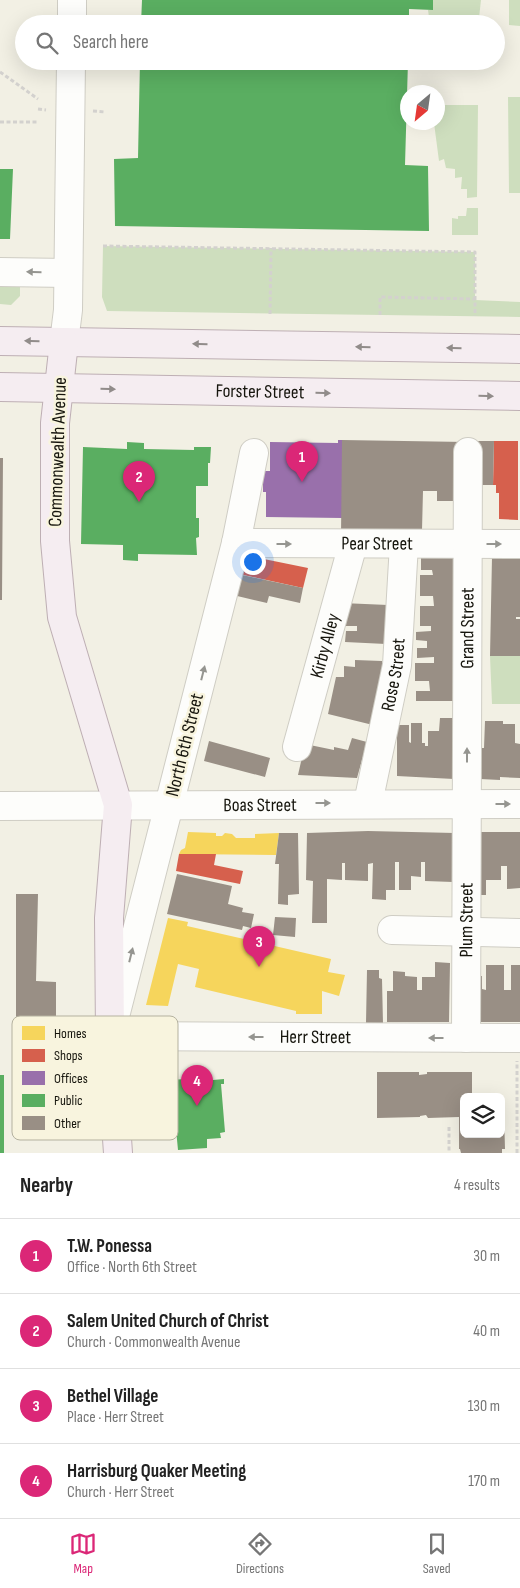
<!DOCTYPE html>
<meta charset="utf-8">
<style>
body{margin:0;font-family:"Sofia Sans Condensed",sans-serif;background:#f2f2f2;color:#222}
.controls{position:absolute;right:15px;bottom:15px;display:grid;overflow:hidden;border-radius:8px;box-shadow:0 5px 20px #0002}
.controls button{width:45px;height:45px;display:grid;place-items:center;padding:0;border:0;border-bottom:1px solid #e0e0e0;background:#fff;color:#222;font:25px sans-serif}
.compass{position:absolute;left:400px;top:85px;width:45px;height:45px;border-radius:50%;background:#fff;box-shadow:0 5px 20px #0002;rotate:209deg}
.you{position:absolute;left:252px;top:561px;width:18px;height:18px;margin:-12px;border:4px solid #fff;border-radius:50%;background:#1a73e8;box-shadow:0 0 0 8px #1a73e833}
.badge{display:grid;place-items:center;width:32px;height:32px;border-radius:50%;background:#db2777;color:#fff;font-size:16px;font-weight:700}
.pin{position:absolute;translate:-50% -41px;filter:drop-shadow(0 1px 2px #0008)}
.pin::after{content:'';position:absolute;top:26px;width:18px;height:15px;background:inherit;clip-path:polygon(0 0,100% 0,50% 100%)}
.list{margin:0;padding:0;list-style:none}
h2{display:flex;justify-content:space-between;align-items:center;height:65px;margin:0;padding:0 20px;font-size:21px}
h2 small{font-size:16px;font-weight:400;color:#767676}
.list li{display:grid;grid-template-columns:32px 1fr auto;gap:15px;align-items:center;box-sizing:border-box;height:75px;padding:0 20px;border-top:1px solid #e0e0e0}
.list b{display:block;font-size:19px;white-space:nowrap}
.list p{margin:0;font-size:16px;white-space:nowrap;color:#767676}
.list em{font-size:16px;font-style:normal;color:#767676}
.icon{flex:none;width:28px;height:28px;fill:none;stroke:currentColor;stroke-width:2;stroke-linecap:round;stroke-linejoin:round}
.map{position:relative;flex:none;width:520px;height:1153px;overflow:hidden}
.search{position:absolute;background:#fff;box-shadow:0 5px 20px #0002;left:15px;right:15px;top:15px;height:55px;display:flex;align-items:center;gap:12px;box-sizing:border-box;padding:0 18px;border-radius:28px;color:#767676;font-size:19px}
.sheet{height:365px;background:#fff}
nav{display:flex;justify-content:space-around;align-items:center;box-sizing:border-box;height:70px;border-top:1px solid #e0e0e0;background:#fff;font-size:14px;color:#767676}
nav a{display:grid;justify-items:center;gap:2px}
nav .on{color:#db2777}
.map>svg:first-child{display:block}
</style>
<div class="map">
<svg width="520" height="1153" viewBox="0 0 520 1153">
<rect width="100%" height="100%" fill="#f2f0e4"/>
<path fill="#cedebe" d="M433 0H481L479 18 429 17 428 10 433 9Z
M509 0H520V26L509 25Z
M508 97H520V193H509Z
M438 105H478L477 197 467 198V189H461L462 177 455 178V169L446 168 444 159 439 161 434 123 438 122Z
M467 208H478V235H452V218L458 219V216H466Z
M103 246 475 252V300L520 302V317L107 311 102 297Z
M0 283 20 284V296L11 305 0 304Z
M490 656H520V704H492Z"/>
<path fill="#f6d55c" d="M188 832 216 833V836H222L225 833 232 834 236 838H255V834L279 833 276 855 179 854 181 850 185 848Z
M168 918 188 922 187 926 331 959 328 972 345 975 339 996 322 991V1014H296V1011L195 987 199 969 178 964 168 1006 146 1005Z"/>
<path fill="#d6604d" d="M494 441H518V520L499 519V493H496V485H493Z
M244 555 308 568 303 588 239 574Z
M179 854H216L214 865 243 871 240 884 176 871Z"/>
<path fill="#9970ab" d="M338 440H342V518L266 517V492H263V471H270V442L338 443Z"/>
<path fill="#5aae61" d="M142 0H433V10L409 9V24H141Z
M140 61H408L405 165 428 166 429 231 115 226 114 159 138 158Z
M0 169H13L10 239H0Z
M127 442 144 443V449L194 450V447H211L210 463H208V486H196V518H199V537L196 538 197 555 138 554V561L123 560V545L81 544 83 447 127 449Z
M0 1075H4V1153H0Z
M201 1078 202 1081 224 1079V1084H221L225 1132 220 1133 221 1138 207 1139V1148L178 1150 176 1129H173L170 1080Z"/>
<path fill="#998f85" d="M342 440 466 442 465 501H437V491H423L422 530H410V533L341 536Z
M476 441H494L493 485H480Z
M0 458H3L2 600H0Z
M421 557 458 558 454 701H416V691H430L429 681H415V663H434V657L417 658V648H427V641L416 640V632L431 631V626H420V606H434L433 596H420V575H433L432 570H421Z
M492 557 520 559V617H516V619H520V656H490Z
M238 574 303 588 300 603 269 596 267 603 233 595Z
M342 603 388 605 386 644 345 642 346 631H357V626H340Z
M355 660 382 661V678L373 725 328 714 336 677H344V666L355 667Z
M440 718H455L454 779 397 776V725H409V742L411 743V723H422V743H425V746H428V731H439Z
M485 721H503V724H515V743L520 744V778L500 777V780L480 779 481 748H484Z
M352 738 367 742 357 778 298 775 305 744 334 750V747L348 750Z
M209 741 270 758 265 777 204 761Z
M368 831 455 833 453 882 425 881V862H421V877L411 876V890H399V862H395V890H386V900L372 899 373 863 368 864V881L345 880V863H342V880L327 879V923H312L313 881 306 880 307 833Z
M473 832H520V888L507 889V866H501V880H486V895H472Z
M279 833H298L299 894 288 895V905L278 904 279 864H275Z
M177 874 232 886 228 904 243 908 242 912 254 914 251 928 243 926 242 930 167 914Z
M16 894H38L36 981 56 982V1029H36V1061H47V1072H16Z
M275 917 296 918 295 937 273 935Z
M435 962 450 963 449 1022H387V991H393V971L405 972V976L417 977V990H422V977H435Z
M486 965H504V990H511V965H520V1022H468V976H482V989L486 990Z
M367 970H379V978L382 979 383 1024 379 1023 378 1025 366 1023Z
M377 1072H419V1075L427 1074V1072H472V1097H464V1134H501V1114H504L505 1149H502V1153H461L460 1149H459V1117L428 1118 426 1115 420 1116V1117L377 1118Z"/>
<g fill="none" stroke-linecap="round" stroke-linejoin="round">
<defs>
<g id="minor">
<path d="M72 24V0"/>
<path d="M0 272 68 273"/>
<path d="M64 342 68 310 71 61"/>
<path id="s1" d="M254 453 236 543 110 1036 520 1038"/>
<path id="s2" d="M236 543 520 544"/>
<path id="s3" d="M297 747 353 544"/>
<path id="s4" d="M368 803 397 665 404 544"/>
<path id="s5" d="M0 806 520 804"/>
<path d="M392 930 520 933"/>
<path id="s6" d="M466 1038 468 452"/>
</g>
<g id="major">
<path d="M0 341 520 349"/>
<path d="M64 342 55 423V541L62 617 118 805 109 918 110 1036 118 1153"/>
<path id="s7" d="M0 387 520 396"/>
</g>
</defs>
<use href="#minor" stroke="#cfcdc4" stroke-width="30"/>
<use href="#major" stroke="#beafb4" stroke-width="30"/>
<path stroke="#d3d1ce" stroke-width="3" stroke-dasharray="4 2.5" stroke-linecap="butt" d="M0 72 38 99
M38 109 46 110
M93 111 105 112
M0 122H38
M103 246 475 252V316
M270 314 271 248
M380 315V297L475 299
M449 1127V1153
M517 1153V1061"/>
<use href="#minor" stroke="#fdfdfb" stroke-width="28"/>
<use href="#major" stroke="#f5edf1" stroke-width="28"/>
</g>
<defs><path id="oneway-solid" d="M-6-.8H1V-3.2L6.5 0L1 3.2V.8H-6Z" transform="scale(1.25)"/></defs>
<g fill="#959590">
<use href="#oneway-solid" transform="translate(34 272) rotate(-179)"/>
<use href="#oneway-solid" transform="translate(284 544)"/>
<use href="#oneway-solid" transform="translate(494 544)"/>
<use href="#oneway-solid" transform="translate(203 673) rotate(-76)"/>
<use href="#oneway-solid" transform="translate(467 755) rotate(-90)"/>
<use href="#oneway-solid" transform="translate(323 803)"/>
<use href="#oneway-solid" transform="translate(503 804)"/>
<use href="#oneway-solid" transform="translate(131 955) rotate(-76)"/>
<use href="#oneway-solid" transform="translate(256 1037) rotate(-180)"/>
<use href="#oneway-solid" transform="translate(436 1038) rotate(-180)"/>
</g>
<g fill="#918c8a">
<use href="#oneway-solid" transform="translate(32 341) rotate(-179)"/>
<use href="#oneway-solid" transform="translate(200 344) rotate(-179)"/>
<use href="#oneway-solid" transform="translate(363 347) rotate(-179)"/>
<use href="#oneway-solid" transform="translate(454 348) rotate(-179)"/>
<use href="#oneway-solid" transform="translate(108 389) rotate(1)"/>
<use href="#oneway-solid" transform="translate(323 393) rotate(1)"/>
<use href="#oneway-solid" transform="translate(486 396) rotate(1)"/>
</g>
<g text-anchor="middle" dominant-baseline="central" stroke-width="5" stroke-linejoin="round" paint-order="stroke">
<g font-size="19" fill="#16150d" stroke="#f8f4de">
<text stroke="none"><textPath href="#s7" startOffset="260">Forster Street</textPath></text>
<text transform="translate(58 452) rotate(-88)">Commonwealth Avenue</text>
<text stroke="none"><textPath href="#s2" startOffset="141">Pear Street</textPath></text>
<text stroke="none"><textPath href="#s6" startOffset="410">Grand Street</textPath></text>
<text stroke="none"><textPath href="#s3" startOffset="105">Kirby Alley</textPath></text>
<text stroke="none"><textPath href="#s4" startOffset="131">Rose Street</textPath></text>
<text transform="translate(185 745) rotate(-76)">North 6th Street</text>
<text stroke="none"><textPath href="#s5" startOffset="260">Boas Street</textPath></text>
<text stroke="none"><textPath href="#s6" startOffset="118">Plum Street</textPath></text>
<text stroke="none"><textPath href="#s1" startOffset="806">Herr Street</textPath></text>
</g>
</g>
<rect x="12" y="1016" width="166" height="124" rx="8" fill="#f8f4de" stroke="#b4b19f" stroke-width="1"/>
<rect x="22" y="1026" width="23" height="14" fill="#f6d55c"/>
<rect x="22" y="1049" width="23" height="13" fill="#d6604d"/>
<rect x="22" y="1071" width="23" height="14" fill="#9970ab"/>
<rect x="22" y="1094" width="23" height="13" fill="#5aae61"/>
<rect x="22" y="1116" width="23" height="14" fill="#998f85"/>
<g font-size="14" fill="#16150d">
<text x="54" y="1038">Homes</text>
<text x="54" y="1060">Shops</text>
<text x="54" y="1083">Offices</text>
<text x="54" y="1105">Public</text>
<text x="54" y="1128">Other</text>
</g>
</svg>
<div class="controls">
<button><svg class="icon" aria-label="layers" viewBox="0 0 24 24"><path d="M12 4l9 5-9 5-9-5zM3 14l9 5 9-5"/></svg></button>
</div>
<svg class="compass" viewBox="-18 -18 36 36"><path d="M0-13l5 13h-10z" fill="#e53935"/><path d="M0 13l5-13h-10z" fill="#767676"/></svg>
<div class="you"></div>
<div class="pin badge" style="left:302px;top:482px">1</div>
<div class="pin badge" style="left:139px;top:502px">2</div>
<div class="pin badge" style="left:259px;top:967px">3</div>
<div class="pin badge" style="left:197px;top:1106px">4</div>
<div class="search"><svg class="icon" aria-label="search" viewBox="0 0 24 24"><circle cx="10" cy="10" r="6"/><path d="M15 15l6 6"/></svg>Search here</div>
</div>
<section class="sheet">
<h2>Nearby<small>4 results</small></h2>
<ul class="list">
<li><span class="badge">1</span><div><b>T.W. Ponessa</b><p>Office · North 6th Street</p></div><em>30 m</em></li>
<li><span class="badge">2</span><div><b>Salem United Church of Christ</b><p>Church · Commonwealth Avenue</p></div><em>40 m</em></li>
<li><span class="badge">3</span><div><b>Bethel Village</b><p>Place · Herr Street</p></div><em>130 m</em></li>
<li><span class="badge">4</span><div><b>Harrisburg Quaker Meeting</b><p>Church · Herr Street</p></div><em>170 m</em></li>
</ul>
</section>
<nav>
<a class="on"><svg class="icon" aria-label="map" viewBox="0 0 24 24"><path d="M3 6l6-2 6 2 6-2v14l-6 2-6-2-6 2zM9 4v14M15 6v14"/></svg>Map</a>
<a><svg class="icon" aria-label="directions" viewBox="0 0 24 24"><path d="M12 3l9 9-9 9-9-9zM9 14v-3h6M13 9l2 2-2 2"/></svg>Directions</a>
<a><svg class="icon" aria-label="saved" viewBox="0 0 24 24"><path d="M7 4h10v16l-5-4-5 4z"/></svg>Saved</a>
</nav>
